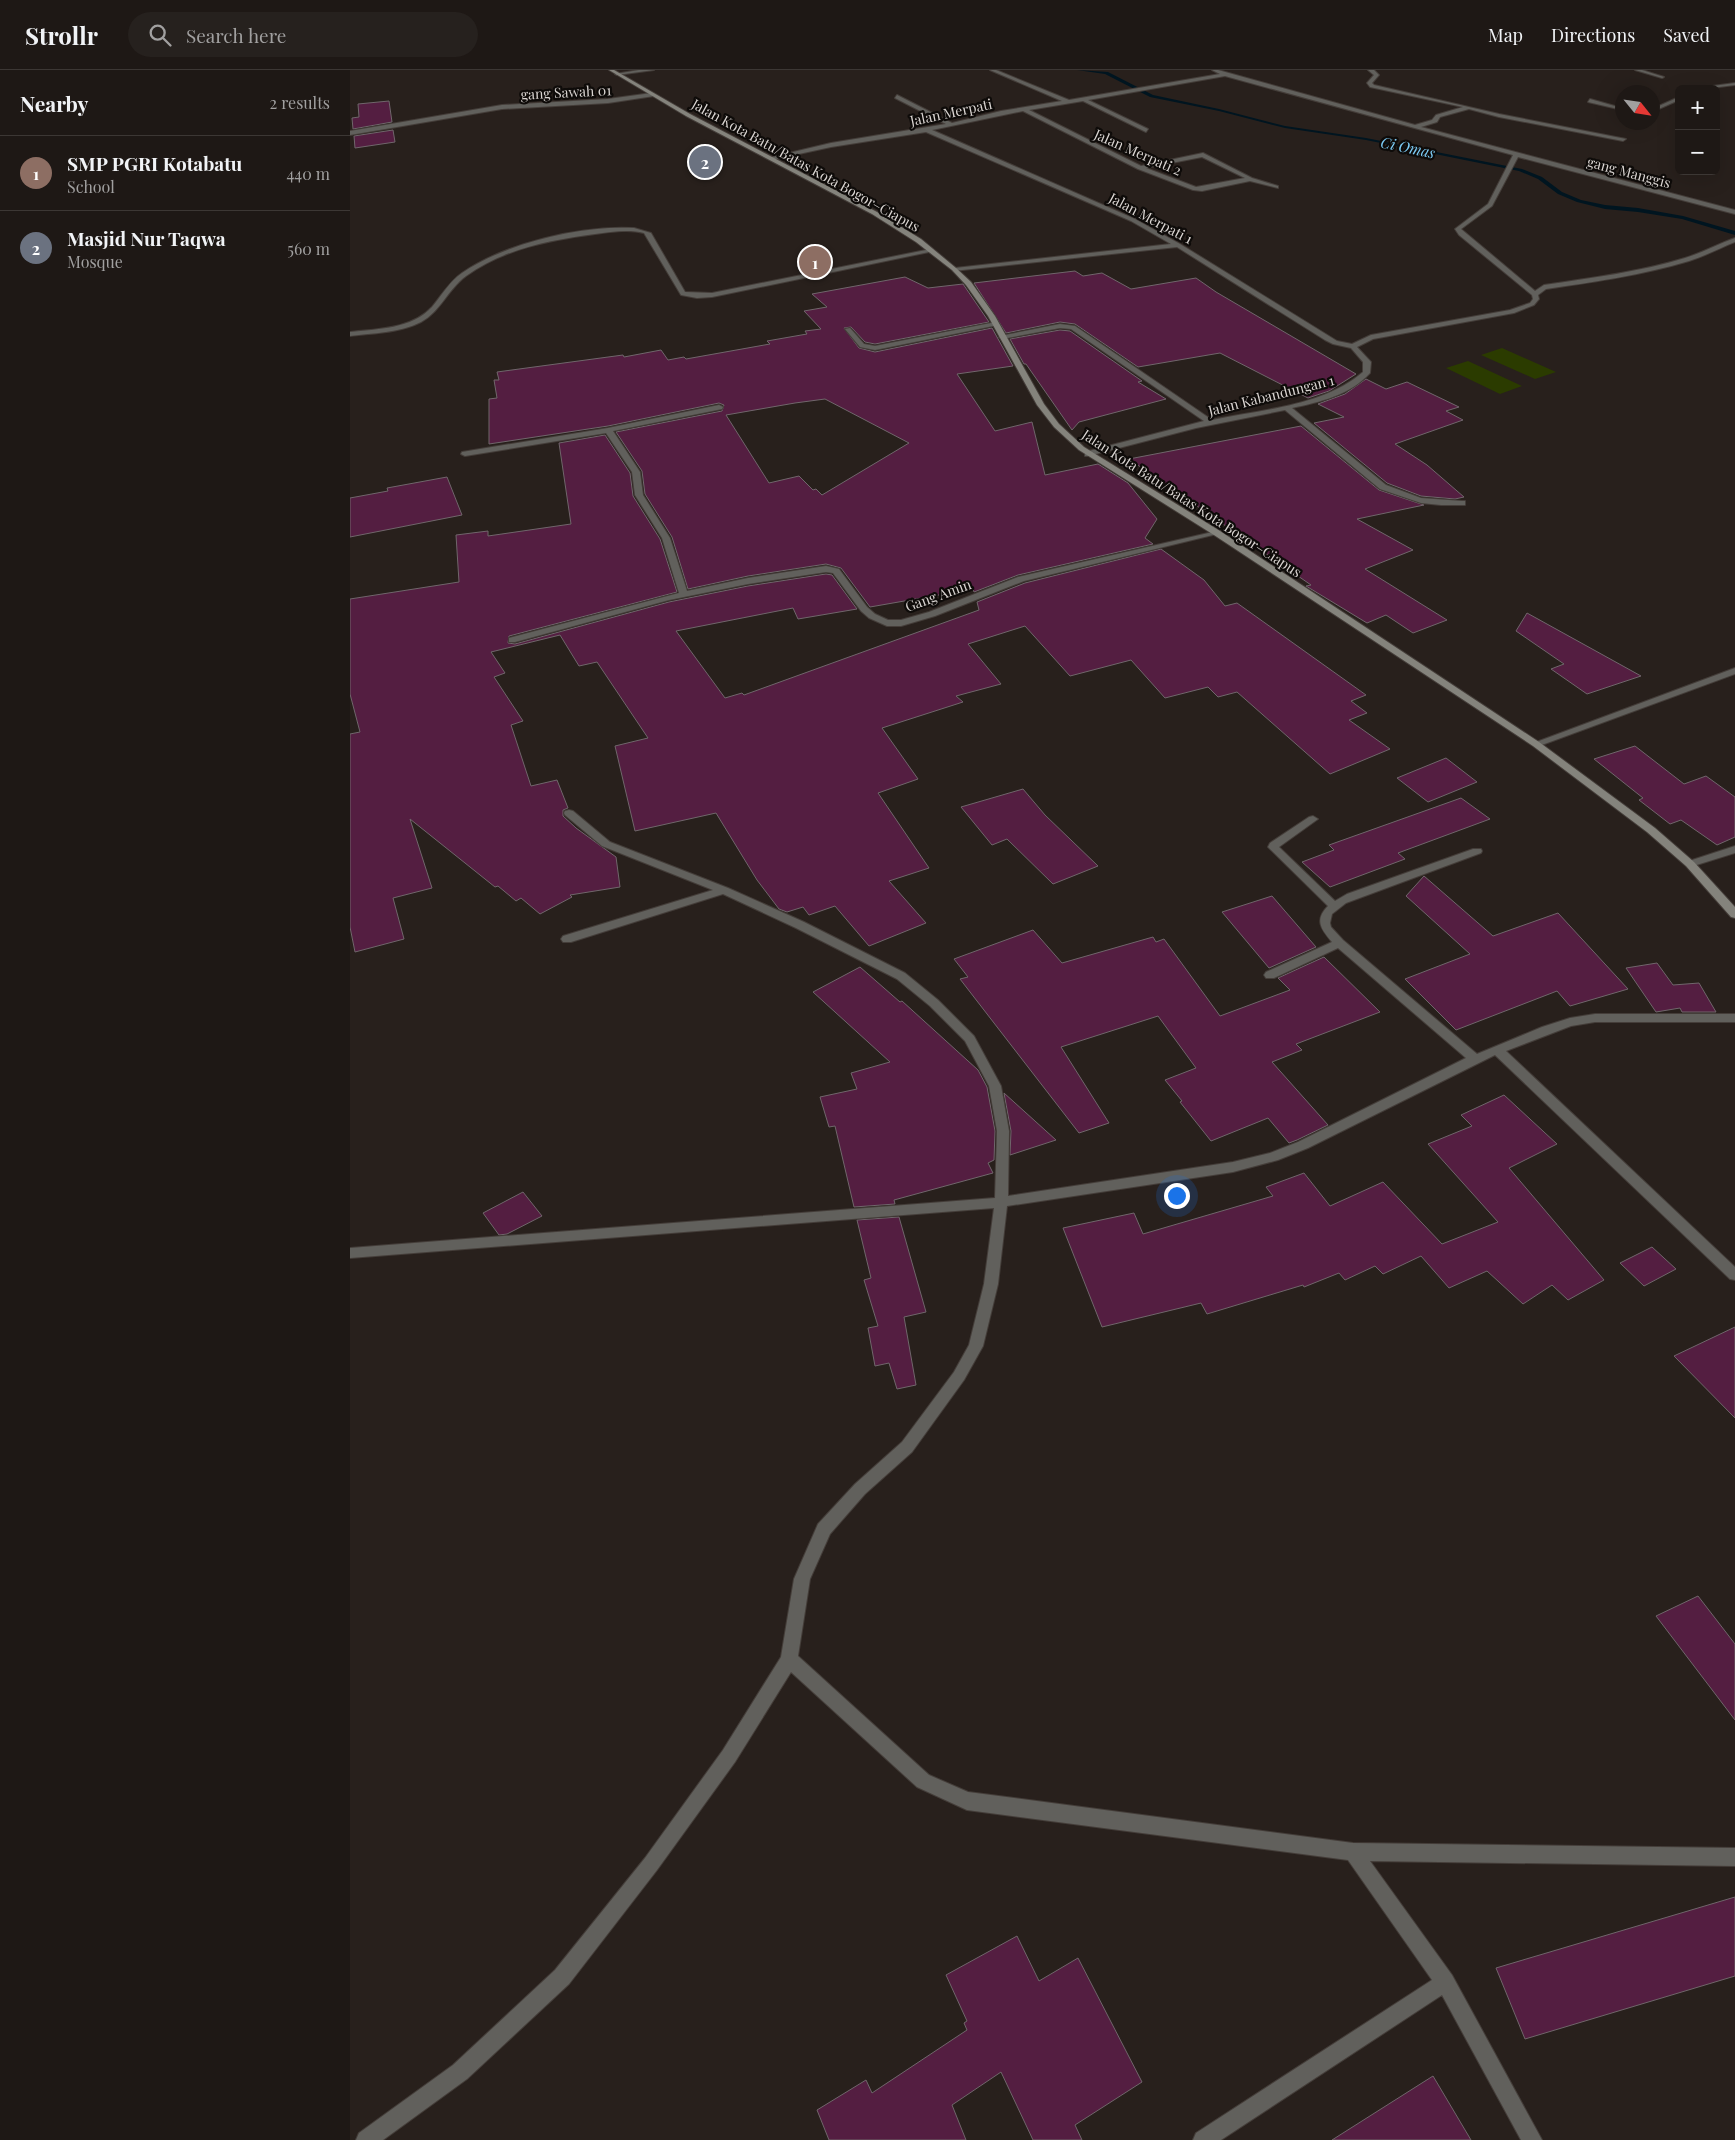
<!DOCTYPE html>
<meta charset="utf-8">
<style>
body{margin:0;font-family:"Playfair Display",serif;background:#26211e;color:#f1f3f6}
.controls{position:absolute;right:15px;top:15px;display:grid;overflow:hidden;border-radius:8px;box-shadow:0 5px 20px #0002}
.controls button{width:45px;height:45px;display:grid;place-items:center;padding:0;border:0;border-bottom:1px solid #3c3734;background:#1e1815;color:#f1f3f6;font:25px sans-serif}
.compass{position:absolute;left:1265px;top:15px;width:45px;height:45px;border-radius:50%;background:#1e1815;box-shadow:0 5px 20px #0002;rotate:120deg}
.you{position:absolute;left:826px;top:1125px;width:18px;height:18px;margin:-12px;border:4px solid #fff;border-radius:50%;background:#1a73e8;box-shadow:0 0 0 8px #1a73e833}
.badge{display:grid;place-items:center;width:32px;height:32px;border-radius:50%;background:#7c3aed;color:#fff;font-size:16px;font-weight:700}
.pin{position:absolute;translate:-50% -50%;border:2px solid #fff;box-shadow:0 1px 5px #0006}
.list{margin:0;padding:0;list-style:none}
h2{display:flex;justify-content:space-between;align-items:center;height:65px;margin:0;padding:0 20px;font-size:21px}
h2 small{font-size:16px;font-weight:400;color:#a1a0a0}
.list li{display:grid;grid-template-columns:32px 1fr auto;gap:15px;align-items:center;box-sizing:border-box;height:75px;padding:0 20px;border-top:1px solid #3c3734}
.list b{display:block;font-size:19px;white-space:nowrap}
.list p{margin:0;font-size:16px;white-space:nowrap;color:#a1a0a0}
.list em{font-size:16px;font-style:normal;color:#a1a0a0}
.icon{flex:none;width:28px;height:28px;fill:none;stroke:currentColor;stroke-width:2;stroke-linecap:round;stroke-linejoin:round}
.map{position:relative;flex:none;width:1385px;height:2070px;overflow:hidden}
header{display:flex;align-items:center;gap:30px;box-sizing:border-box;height:70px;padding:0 25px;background:#1e1815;border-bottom:1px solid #3c3734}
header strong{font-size:24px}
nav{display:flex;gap:28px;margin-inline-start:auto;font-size:18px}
.search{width:350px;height:45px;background:#26211e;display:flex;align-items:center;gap:12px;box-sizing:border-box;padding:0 18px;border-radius:28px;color:#a1a0a0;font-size:19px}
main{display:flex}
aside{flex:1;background:#1e1815}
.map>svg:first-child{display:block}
</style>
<header>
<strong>Strollr</strong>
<div class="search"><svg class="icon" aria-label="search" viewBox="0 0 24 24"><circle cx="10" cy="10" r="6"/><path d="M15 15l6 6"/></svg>Search here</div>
<nav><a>Map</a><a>Directions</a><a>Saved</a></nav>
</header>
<main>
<aside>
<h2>Nearby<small>2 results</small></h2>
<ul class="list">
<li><span class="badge" style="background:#8d6e63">1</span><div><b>SMP PGRI Kotabatu</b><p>School</p></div><em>440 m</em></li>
<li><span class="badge" style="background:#6b7280">2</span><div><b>Masjid Nur Taqwa</b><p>Mosque</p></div><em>560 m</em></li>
</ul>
</aside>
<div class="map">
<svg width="1385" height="2070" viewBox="0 0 1385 2070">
<rect width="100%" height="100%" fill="#28201c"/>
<path fill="#2b3b00" d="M1152 278 1206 302 1185 309 1131 285Z
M1118 291 1172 316 1150 324 1096 298Z"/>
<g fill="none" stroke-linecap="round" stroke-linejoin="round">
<path fill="#001520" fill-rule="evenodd" d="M727 0 758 2 803 25 869 39 935 56 1016 68 1172 99 1192 107 1212 122 1231 130 1255 135 1288 138 1333 146 1385 161V165L1332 149 1288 142 1255 139 1227 132 1208 124 1188 109 1169 101 1016 70 935 58 869 41 800 27 755 4Z"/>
</g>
<path fill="#541e41" stroke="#70666b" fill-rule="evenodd" d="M39 31 42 52 3 59 2 48 9 47 8 34Z
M43 60 45 72 5 78 4 66Z
M725 201 733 206 752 203 781 219 846 208 866 222 1006 304 979 321 958 328 870 283 788 297 725 254 710 252 656 263 624 213Z
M555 207 578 218 613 214 639 252 525 274 515 272 501 257 494 258 509 278 525 282 642 258 663 296 607 304 645 361 682 352 695 405 748 394 778 413 807 449 795 468 803 474 668 505 624 522 623 519 520 537 491 498 476 494 398 506 338 519 322 467 295 424 292 401 266 362 372 341 374 335 369 333 258 356 139 374V329L147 328 144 310H149L147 302 273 285 274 287 311 280 318 290 334 287 336 289 420 274 417 271 457 264 455 261 471 259 454 241 477 237 462 224ZM475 329 559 373 472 425 466 419 463 420 449 406 419 413 376 345 445 333Z
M710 260 720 261 792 311 788 312 816 329 729 352 722 360 676 294H674L660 269Z
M1016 309 1036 319 1057 312 1109 337 1096 341 1113 350 1045 374 1077 395 1114 427 1105 429 1071 426 1037 413 964 353 994 347 968 334 995 324Z
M951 356 1029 420 1074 435 1007 449 1063 480 1015 499 1097 550 1063 563 1036 545 1017 553 956 516 961 515 779 389Z
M255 365 280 403 283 426 310 469 327 522 159 566 158 573 165 574 319 532 398 516 476 504 482 505 507 539 448 549 443 538 326 561 375 628 392 623 394 625 629 540 627 532 675 513 811 479 854 510 875 536 887 533 1016 625 1001 631 1017 643 999 650 1040 679 980 704 887 622 868 627 858 617 815 628 781 590 720 606 675 556 618 574 651 614 606 626 613 632 532 658 568 709 528 723 579 798 539 811 576 853 519 876 485 836 459 845 453 837 437 842 429 839 407 810 366 743 285 761 265 676 298 668 247 592 229 596 210 565 141 582 155 603 144 607 173 651 161 655 181 716 207 710 218 738 213 740V746L226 758 266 787 270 817 220 825 222 827 190 844 171 828 166 831 148 816 145 817 60 749 82 818 43 828 54 869 5 882 0 857V664L10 662 0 624V529L109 512 106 465 138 461V466L221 454 209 373Z
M97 407 112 445 0 467V428L38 421 37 418Z
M1177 543 1291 606 1237 624 1201 599 1214 594 1166 561Z
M1285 676 1334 714 1356 706 1385 727V767L1367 775 1331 750 1320 754 1289 730 1293 728 1244 689Z
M1096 688 1127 712 1078 732 1047 708Z
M673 719 695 745 748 796 703 814 657 769 642 775 611 737Z
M1111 728 1140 749 1048 783 1055 789 980 817 952 792 984 780 979 775Z
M1074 806 1143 866 1208 843 1278 919 1220 936 1207 921 1106 960 1055 909 1120 884 1056 826Z
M922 826 966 877 919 898 872 842Z
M683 860 712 893 803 867 806 872 814 869 870 946 940 920 928 908 974 887 1030 942 946 974 952 980 922 992 978 1055 947 1070 939 1073 918 1048 861 1071 830 1032 832 1031 815 1010 846 998 808 946 711 977 759 1053 729 1063 610 909 618 907 604 889Z
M1307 893 1323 915 1349 913 1366 942H1332L1330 938 1306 942 1276 898Z
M510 897 550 932 552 931 628 1000 637 1017 645 1061 644 1090 638 1093 643 1103 544 1130 545 1134 504 1137 485 1056 479 1057 470 1027 507 1019 501 1003 540 992 463 922Z
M654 1023 706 1070 660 1085 661 1061Z
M1154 1025 1207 1074 1159 1098 1254 1210 1218 1230 1202 1215 1173 1234 1137 1201 1099 1218 1071 1186 1033 1204 1025 1196 995 1210 989 1203 954 1217 953 1215 857 1244 851 1233 752 1257 713 1158 784 1143 793 1164 923 1126 916 1117 954 1103 980 1136 1033 1112 1092 1174 1148 1152 1078 1074 1122 1056 1111 1045Z
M173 1122 192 1146 157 1164 149 1165 133 1143Z
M549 1147 576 1242 554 1247 566 1315 547 1319 539 1293 525 1296 518 1258 528 1256 514 1210 521 1208 507 1150Z
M1302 1177 1326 1199 1294 1216 1270 1193Z
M1385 1257V1348L1324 1286Z
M1348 1526 1385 1574V1650L1306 1546Z
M1385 1827V1906L1175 1969 1146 1898Z
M667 1866 689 1911 728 1888 792 2012 725 2055 732 2070H683L651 2002 602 2035 616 2070H479L467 2040 516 2010 522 2023 617 1960 614 1953 617 1951 596 1905Z
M1083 2006 1121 2070H982Z"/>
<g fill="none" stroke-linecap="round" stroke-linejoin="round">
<defs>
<path id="street" d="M289 0H304L267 5 265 4Z
M640 0H646L719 30 870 4 862 0H868L1065 55 1082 50 1086 45 1113 37 1020 17 1017 13 1024 5 1018 0H1024L1029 5 1022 13 1024 15 1149 44 1276 69 1273 71 1149 47 1119 39 1090 47 1087 52 1071 57 1385 140V144L1168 87 1142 136 1111 159 1185 221 1194 215C1241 208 1289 202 1335 188 1352 183 1368 174 1385 168V172C1370 178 1355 186 1339 191 1292 205 1244 212 1196 219L1188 225 1189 229 1184 235 1164 243 1023 269 1007 277 1021 292 1020 303C1000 325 970 332 942 338L1036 415 1071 428 1112 431H1115V435H1091L1071 433 1030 419 935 340 846 358 738 386H735V382L854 351 721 259 710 258 652 269 649 267 650 266 710 254 725 256 862 350C910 340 974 336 1013 302V292L1001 278 983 274 975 270 827 177 603 201V199L605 198 821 174 781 151 576 62 481 77 421 90 418 88 481 73 596 54 545 28 547 25 602 53 651 41 712 31ZM875 6 1163 85 1138 134 1105 159 1109 165 1182 225 1183 229 1180 233 1160 240 1021 265 1002 274 987 271 830 174 785 149 582 60 673 41 788 99 843 120 852 121 900 111 928 118V116L902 108 853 83 791 96 679 40 733 31 796 62 798 59 738 30ZM852 87 895 108 846 117 796 98Z
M1285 0H1292L1314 7 1312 8Z
M1385 13V15L1353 19 1355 17Z
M302 23 304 26 258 33 152 39 0 65V61L152 35 258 29Z
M1329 27V30L1302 42V39Z
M1240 29 1272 38V40L1238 32Z
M284 158 301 163 335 222 362 223 581 179 584 181 362 227 347 228 331 225 294 163C278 159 261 162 245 164 200 170 153 179 116 206 98 219 91 241 71 252 49 263 23 263 0 266V262C27 259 62 259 82 237 92 225 100 211 112 203 156 173 231 155 284 158Z
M646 252 649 254 648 255 525 280 510 277 495 259 500 258 514 274 525 276Z
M369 335 373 337 372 339 263 361 290 402 293 425 320 468 337 521 398 508 476 496 489 499 517 537 525 544 538 550H551L579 542 668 507 867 461 871 463 674 511 585 546 551 556H537L519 548 511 541 483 503 476 502 398 514 319 530 165 572H159V568L329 523 312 468 285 425 282 402 256 363 115 386 111 384 112 382 258 358Z
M1385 598V604L1189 676 1186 677 1181 674Z
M219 740 223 741 260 772 378 818 454 852 555 903 588 930 624 966 651 1016 659 1061 658 1126 883 1092 920 1083 948 1072 1116 988 988 878 924 908H916L914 905 916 902 982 872C971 859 964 850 978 836L918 777 920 773 959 747 963 746 968 749 929 777 985 831 997 824 1123 779H1131L1132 781 1131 783 996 833 982 844 980 853 981 857 993 870 1127 984 1192 957 1220 948 1245 944H1385V952H1245L1221 956 1156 981 1385 1197V1210L1380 1209 1145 985 958 1078 928 1090 883 1102 657 1136 648 1214 633 1276 614 1310 562 1382 515 1424 480 1464 460 1509 448 1586 579 1705 618 1722 1003 1773 1385 1778V1796L1020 1791 1102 1905 1192 2070H1171L1092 1925 871 2070H843L846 2063 1082 1910 998 1790 617 1740 567 1717 441 1602 385 1692 307 1800 219 1914 117 2009 33 2070H6L9 2063 103 1995 205 1900 295 1788 373 1680 431 1587 444 1509 468 1454 505 1414 552 1372 604 1302 619 1275 634 1214 644 1138 0 1188V1178L645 1128 647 1061 639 1016 615 971 580 936 547 909 446 858 373 824 221 872H213L211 869 213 866 363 820 252 776 215 745 214 743 215 741Z
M1385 776V783L1340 797 1335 794 1336 792Z"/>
<path id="secondary" d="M259 0H264L340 44 527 142 571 169 606 198 621 212 645 246 694 334 709 354 734 377 870 461 1189 672 1305 758 1344 792 1385 837V848L1381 847 1336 796 1297 762 1183 676 864 465 729 380 704 357 687 335 638 246 616 215 602 200 566 172 522 144 336 46Z"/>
</defs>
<use href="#street" stroke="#443d39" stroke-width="2"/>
<use href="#secondary" stroke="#443d39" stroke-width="2"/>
<use href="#street" fill="#61605c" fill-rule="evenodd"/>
<use href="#secondary" fill="#84837c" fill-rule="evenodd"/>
</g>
<g text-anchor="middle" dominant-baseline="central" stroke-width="4.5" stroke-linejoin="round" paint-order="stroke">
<g font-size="14" fill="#dad5d2" stroke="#0e0b09">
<text transform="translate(216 22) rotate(-3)">gang Sawah 01</text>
<text transform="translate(601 42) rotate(-12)">Jalan Merpati</text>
<text transform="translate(788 82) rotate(24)">Jalan Merpati 2</text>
<text transform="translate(456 95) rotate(29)">Jalan Kota Batu/Batas Kota Bogor–Ciapus</text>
<text transform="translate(1279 102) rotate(15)">gang Manggis</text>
<text transform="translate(801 148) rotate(28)">Jalan Merpati 1</text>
<text transform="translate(921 325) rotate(-14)">Jalan Kabandungan 1</text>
<text transform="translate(842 433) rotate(33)">Jalan Kota Batu/Batas Kota Bogor–Ciapus</text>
<text transform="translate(588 525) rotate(-20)">Gang Amin</text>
</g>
<g font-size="15" font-style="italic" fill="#7dccf6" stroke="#0e0b09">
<text transform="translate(1058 77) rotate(12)">Ci Omas</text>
</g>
</g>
</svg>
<div class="controls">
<button>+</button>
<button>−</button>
</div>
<svg class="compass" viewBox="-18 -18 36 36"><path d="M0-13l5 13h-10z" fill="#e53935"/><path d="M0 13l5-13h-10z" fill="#a1a0a0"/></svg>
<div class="you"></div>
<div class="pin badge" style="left:465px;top:192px;background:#8d6e63">1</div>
<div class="pin badge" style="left:355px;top:92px;background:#6b7280">2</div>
</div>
</main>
